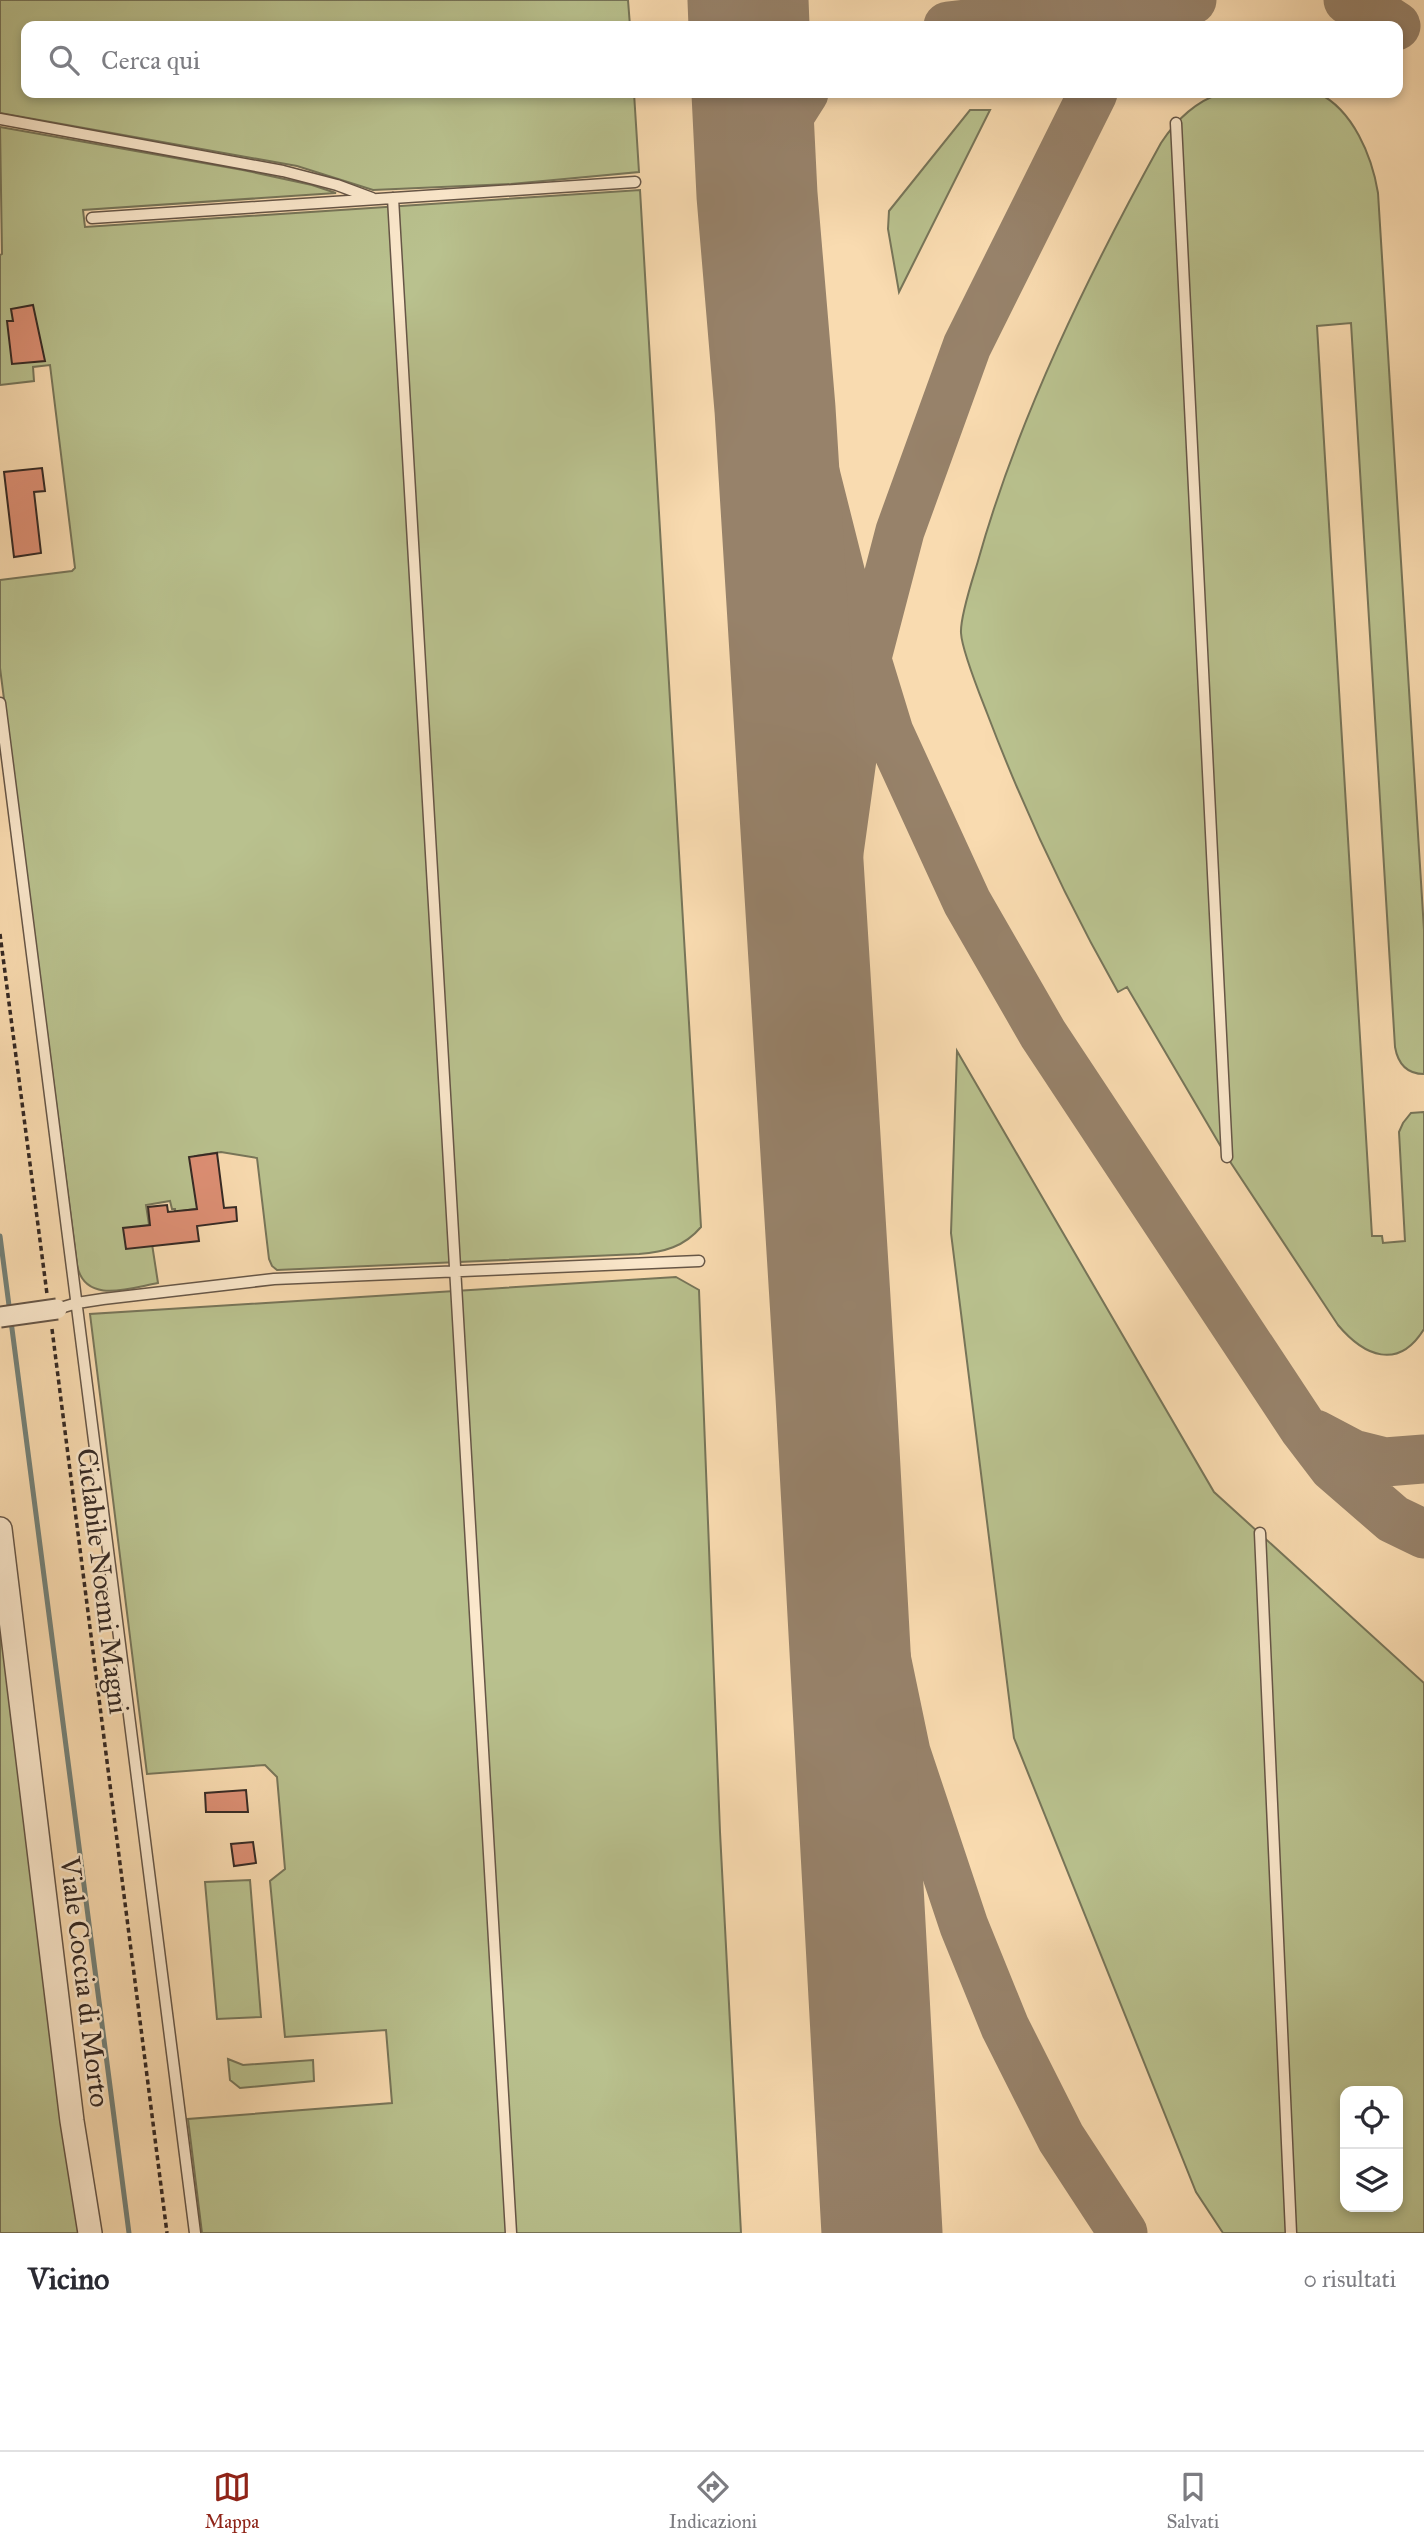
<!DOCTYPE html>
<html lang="it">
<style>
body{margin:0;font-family:"IM FELL Great Primer",serif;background:#f7f7f7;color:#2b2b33}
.controls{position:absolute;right:21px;bottom:21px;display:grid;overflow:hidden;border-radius:14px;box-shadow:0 4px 10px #0003}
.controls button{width:63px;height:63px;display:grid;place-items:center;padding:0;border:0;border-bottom:2px solid #e1e1e2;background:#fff;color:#2b2b33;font:35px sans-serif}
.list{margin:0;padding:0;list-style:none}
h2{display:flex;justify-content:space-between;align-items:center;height:91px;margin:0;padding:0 28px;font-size:30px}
h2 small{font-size:23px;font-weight:400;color:#7c7c81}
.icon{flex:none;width:38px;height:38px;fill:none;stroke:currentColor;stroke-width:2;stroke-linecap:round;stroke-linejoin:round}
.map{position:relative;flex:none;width:1424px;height:2233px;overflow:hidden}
.search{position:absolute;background:#fff;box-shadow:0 4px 10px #0003;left:21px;right:21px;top:21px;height:77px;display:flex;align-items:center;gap:18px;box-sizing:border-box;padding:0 24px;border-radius:14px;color:#7c7c81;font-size:26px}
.sheet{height:217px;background:#fff}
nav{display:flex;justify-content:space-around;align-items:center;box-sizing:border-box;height:98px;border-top:2px solid #e1e1e2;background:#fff;font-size:19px;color:#7c7c81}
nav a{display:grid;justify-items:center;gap:4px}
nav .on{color:#8f2418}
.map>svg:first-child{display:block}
</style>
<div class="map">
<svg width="1424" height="2233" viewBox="0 0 1424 2233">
<rect width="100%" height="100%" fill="#f9dbb0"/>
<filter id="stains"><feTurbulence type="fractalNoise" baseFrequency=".00286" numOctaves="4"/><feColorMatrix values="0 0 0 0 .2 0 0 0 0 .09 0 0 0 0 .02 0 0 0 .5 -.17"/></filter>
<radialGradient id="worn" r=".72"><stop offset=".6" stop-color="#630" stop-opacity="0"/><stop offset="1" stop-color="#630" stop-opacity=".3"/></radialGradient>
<path fill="#b9c18e" stroke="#777559" stroke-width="2" fill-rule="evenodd" d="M0 0H628L630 26H26V93H634L639 172 511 184 373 190 297 166 0 113Z
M1221 93H1318C1353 110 1372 156 1378 193L1424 930V1074C1407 1074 1398 1064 1395 1047L1351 323 1317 326 1372 1236H1382L1383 1243 1405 1241 1399 1132 1403 1123 1411 1113 1424 1112V1329C1398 1371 1364 1356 1338 1325L1227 1157 1127 987 1118 992C1067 902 1024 810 987 713 980 695 962 651 961 633 960 616 973 578 978 561 1018 418 1089 273 1161 143 1176 120 1195 102 1221 93Z
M970 110H990L899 292 888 229 889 211Z
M0 127 243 170 312 185 336 193 83 210 85 227 640 190 701 1227C684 1247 664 1252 639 1254L277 1270 272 1266 269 1259 257 1158 221 1152 195 1156 202 1208 175 1212V1209H172L170 1201 146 1205 158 1283C130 1288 85 1305 77 1265L0 668V580L72 571 75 568 50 365 33 367 34 381 0 385V255L2 254Z
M957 1051 1214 1492 1424 1683V2233H1223L1196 2192 1014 1738 951 1233ZM1345 2091H1398V2207H1345Z
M676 1277 699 1290 720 1832 741 2233H202L188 2119 392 2103 386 2030 285 2037 270 1881 285 1869 277 1777 265 1765 147 1774 90 1314Z
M0 1624 79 2233H0Z
M250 1880 261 2017 217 2019 205 1882Z
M228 2059 243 2065 313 2060 314 2081 240 2088 230 2080Z"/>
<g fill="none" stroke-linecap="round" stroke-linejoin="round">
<path stroke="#748178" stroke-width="5" d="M0 1236 129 2233"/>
<path stroke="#97826a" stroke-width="49" d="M1348 0 1378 14 1396 26
M948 26 1192 0
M756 93 781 287 811 456 841 575 889 732 967 902 1043 1034 1304 1429 1333 1467 1393 1519 1424 1534
M769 170 785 123 804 93
M821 1174 838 860 865 665 900 531 967 346 1093 93
M836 1396 868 1570 906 1752 964 1926 1005 2027 1061 2138 1123 2233
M1315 1434 1353 1454 1385 1462 1424 1459"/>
<path stroke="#97826a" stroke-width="121" d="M748 0 749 26
M752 93 757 195 775 409 836 1396 882 2233"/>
</g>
<path fill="#dd8f74" stroke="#352924" stroke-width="2" d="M33 305 45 361 12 364 7 321H13L11 309Z
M42 468 45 491 34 492 41 553 14 557 4 472Z
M217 1153 224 1208 236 1207 237 1221 197 1226 199 1241 126 1249 123 1228 150 1225 148 1207 167 1205 168 1212 197 1209 189 1157Z
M246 1790 248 1812H206L205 1793Z
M253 1842 256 1863 234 1866 231 1844Z"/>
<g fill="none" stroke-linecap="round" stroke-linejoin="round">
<defs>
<path id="service" d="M0 119 283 171 337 185 372 198
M1176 123 1227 1157
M393 198 511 2233
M92 218 635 182
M0 703 195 2233
M57 1309 77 1303 103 1299 274 1279 699 1261
M1260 1533 1291 2233"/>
<path id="tertiary" d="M0 1529 72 2121 90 2233"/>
</defs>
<use href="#service" stroke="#665647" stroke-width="13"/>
<use href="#tertiary" stroke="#665647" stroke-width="26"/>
<path stroke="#352924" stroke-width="3.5" stroke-dasharray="5 3.5" stroke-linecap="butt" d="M0 934 47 1294
M52 1329 167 2233"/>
<use href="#service" stroke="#fbe8cc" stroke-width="10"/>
<use href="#tertiary" stroke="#fbe8cc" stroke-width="23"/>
<defs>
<path id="minor-bridge" d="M0 1317 57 1309"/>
</defs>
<use href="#minor-bridge" stroke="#665647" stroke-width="23" stroke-linecap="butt"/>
<use href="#minor-bridge" stroke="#fbe8cc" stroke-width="19"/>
</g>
<g text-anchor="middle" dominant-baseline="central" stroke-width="5" stroke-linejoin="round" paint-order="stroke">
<g font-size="28" fill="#352924" stroke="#fbe8cc">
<text transform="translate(103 1581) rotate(83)">Ciclabile Noemi Magni</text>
<text transform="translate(85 1982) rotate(83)">Viale Coccia di Morto</text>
</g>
</g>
<rect width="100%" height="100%" filter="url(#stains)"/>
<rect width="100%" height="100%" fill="url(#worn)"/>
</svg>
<div class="controls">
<button><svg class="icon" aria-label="locate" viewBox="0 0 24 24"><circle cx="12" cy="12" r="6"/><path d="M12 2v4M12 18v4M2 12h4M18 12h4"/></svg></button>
<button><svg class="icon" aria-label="layers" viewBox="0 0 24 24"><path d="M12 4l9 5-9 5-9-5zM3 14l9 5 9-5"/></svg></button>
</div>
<div class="search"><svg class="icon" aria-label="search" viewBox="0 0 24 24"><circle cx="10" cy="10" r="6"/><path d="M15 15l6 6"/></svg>Cerca qui</div>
</div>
<section class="sheet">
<h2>Vicino<small>0 risultati</small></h2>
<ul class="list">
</ul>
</section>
<nav>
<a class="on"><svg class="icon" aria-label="map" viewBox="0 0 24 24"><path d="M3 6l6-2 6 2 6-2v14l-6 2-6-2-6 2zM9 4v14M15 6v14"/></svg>Mappa</a>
<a><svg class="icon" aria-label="directions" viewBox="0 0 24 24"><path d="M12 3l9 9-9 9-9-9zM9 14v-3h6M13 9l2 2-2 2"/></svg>Indicazioni</a>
<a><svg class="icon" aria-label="saved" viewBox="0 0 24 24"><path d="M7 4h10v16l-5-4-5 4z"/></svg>Salvati</a>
</nav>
